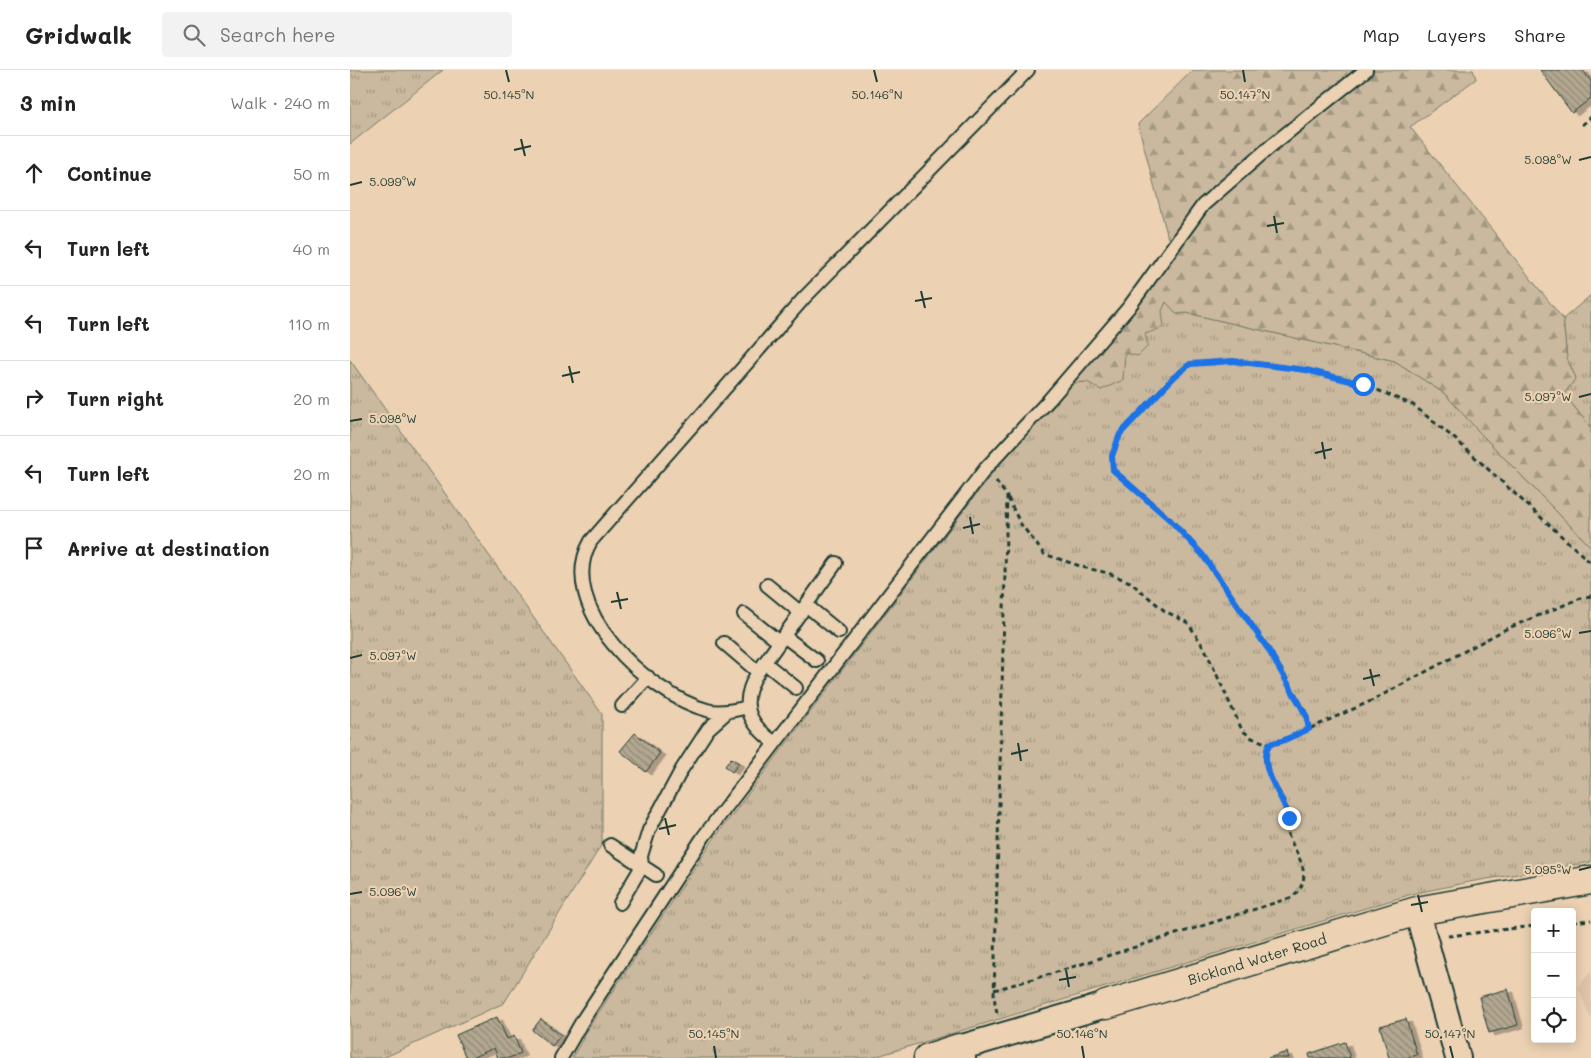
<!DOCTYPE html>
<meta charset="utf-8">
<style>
body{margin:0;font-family:Mali,sans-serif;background:#f2f2f2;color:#222}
.controls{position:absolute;right:15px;bottom:15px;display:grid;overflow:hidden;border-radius:5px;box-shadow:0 2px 12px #0003}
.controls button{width:45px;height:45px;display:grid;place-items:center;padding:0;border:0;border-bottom:1px solid #e0e0e0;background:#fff;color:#222;font:25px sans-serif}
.stop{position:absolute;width:15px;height:15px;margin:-11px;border:4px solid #1a73e8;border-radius:50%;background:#fff}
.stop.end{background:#1a73e8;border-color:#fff;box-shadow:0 1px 5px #0008}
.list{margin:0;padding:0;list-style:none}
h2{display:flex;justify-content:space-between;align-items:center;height:65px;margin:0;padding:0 20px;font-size:21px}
h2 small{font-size:16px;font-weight:400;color:#767676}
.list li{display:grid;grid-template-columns:32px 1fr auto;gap:15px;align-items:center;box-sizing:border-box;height:75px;padding:0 20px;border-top:1px solid #e0e0e0}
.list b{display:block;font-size:19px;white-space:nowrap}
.list em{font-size:16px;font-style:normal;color:#767676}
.icon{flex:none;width:28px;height:28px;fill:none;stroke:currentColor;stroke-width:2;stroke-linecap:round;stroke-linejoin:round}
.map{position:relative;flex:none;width:1241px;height:988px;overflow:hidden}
header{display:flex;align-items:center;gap:30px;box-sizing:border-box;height:70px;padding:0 25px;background:#fff;border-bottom:1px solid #e0e0e0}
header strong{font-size:24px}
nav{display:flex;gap:28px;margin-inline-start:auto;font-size:18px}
.search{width:350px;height:45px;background:#f2f2f2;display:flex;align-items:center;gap:12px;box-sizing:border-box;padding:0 18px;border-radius:5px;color:#767676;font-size:19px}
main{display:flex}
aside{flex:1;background:#fff}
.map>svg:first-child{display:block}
</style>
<header>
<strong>Gridwalk</strong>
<div class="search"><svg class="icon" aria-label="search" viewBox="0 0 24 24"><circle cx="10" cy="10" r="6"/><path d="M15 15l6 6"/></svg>Search here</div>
<nav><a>Map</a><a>Layers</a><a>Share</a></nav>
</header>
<main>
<aside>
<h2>3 min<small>Walk · 240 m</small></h2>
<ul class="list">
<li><svg class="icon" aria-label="ahead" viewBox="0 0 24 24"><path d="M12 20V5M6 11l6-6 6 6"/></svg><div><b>Continue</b></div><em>50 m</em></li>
<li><svg class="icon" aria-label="left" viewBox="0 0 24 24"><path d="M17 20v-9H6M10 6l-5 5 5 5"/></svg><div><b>Turn left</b></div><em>40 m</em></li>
<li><svg class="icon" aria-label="left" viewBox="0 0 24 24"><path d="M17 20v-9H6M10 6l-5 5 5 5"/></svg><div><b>Turn left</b></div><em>110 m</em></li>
<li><svg class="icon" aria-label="right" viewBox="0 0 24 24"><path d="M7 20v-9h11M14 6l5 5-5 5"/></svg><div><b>Turn right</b></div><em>20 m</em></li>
<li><svg class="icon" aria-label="left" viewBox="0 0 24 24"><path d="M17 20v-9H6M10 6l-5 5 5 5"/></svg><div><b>Turn left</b></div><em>20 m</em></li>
<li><svg class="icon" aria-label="arrive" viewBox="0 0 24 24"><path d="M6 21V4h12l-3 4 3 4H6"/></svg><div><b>Arrive at destination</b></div></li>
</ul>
</aside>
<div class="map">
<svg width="1241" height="988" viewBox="0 0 1241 988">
<defs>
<pattern id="grass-tufts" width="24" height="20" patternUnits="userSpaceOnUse" patternTransform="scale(1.25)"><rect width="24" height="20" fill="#cab99e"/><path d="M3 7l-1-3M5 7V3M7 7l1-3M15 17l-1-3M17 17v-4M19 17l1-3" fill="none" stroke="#a39882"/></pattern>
<pattern id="forest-firs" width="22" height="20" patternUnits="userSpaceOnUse" patternTransform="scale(1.25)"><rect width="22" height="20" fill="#cab99e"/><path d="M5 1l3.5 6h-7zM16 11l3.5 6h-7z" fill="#a39882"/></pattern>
<pattern id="building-back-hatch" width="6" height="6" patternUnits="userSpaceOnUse" patternTransform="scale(1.25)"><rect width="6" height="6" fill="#b3a790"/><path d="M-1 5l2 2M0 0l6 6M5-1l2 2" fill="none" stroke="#918976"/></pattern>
<filter id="shadow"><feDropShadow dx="5.5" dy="3" stdDeviation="0" flood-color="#0004"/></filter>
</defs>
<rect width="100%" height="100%" fill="#ecd1b3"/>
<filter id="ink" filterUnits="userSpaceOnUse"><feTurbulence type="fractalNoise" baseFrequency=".02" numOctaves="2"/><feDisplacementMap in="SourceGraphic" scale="10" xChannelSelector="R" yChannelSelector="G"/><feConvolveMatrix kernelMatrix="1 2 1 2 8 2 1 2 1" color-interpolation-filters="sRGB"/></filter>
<g filter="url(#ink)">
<path fill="#dbc4a8" d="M1241 901V949L1228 917Z"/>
<path fill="url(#grass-tufts)" stroke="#747b69" d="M0 0H93L0 74Z
M1241 225V358L1214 324 1226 308 1217 289 1213 249Z
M816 231 828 244 837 243 1045 291 1095 324 1131 364 1241 477V792L1119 812 1062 824 521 988H222L241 954 363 770 650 393 721 313 737 312 752 320C759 308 766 294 775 283 789 265 807 253 816 231Z
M0 290 252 644V774L154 933 33 988H0Z"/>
<path fill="url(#forest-firs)" stroke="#747b69" d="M843 0H1123L1126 9 1060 57 1213 249 1217 289 1226 308 1214 324 1241 358V477L1131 364 1095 324 1045 291 837 243 827 244 816 232 812 241 814 257 795 264 798 276 788 286 775 283 773 310 751 320 737 312 721 313 823 187 788 54Z"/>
<path fill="url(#building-back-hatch)" stroke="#1f3d34" filter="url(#shadow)" d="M1190 0H1233L1241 11V28L1222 43Z
M285 663 310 683 296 702 270 681Z
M381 688 389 693 382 702 375 696Z
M1158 919 1168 955 1139 963 1129 927Z
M147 947 157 969 164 966 171 983 159 988H148L144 978 121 988H116L106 965Z
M191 949 211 965 202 976 182 960Z
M1056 949 1067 985 1055 988H1039L1030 956Z
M995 972 1000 988H960L959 984Z
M937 982 939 988H918Z"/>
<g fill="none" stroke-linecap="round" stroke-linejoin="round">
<defs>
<path id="lane" d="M417 515 451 543
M456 535 489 562
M394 544 429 572
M434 566 467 591
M374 573 408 602
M415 593 446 618
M272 636 298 607
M398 637C386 640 369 644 357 640 299 625 203 536 241 471L454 228 678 0
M425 673C397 653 389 632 408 602L486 493
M260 775 306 805
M270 833 292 796 291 786 299 760 332 699 358 659 378 641
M211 988 234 948 354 766 636 398 699 330 779 237 853 135 922 75 1016 0"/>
<path id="street" d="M1067 841 1108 988
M613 988 609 978 756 935"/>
<path id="secondary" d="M756 935 1067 841 1241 810
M578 988 609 978"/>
</defs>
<use href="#lane" stroke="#1f3d34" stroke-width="16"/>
<use href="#street" stroke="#1f3d34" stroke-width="28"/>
<use href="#secondary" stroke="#1f3d34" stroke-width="31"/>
<path stroke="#1f3d34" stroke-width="3" stroke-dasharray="5 4" stroke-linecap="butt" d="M1232 55 1241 47
M646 411 657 426 644 927 647 943
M658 428 670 453 694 484 736 498 758 503 780 512 815 541 838 553 855 579 892 660 902 668 919 674
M959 659 957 645 919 579 852 484 820 449 763 400 762 386 770 364 823 307 840 294 883 291 956 300 1013 314 1063 335 1105 369 1241 493
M1222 852 1241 850
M1098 866 1185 856
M644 920 697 905 940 828C966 810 949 789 939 767 935 757 940 747 936 737 928 715 907 700 919 674L932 671 1021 631 1156 559 1231 528 1241 526"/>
<use href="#lane" stroke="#ecd1b3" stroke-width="12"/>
<use href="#street" stroke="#ecd1b3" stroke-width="24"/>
<use href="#secondary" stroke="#ecd1b3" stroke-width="28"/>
</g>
</g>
<g fill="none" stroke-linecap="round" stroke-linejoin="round" filter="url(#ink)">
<path stroke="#1a73e8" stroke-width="6" d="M939 748C933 723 907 700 919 674L932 671 959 659 956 645 918 579 852 484 820 450 763 400 762 386 770 364 824 307 840 294 883 291 956 300 1013 314"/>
</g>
<path fill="none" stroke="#1f3d34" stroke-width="2" d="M156 0 159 12M524 0 527 12M893 0 895 12M171 69 175 86M164 80 181 76M1229 90 1241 87M0 115 12 112M924 146 927 163M917 156 934 153M571 221 575 238M565 231 582 228M219 296 223 313M212 306 230 302M1229 327 1241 324M0 351 12 349M972 372 975 389M965 383 982 379M620 447 623 464M613 458 630 454M267 522 271 539M261 532 278 529M1229 563 1241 561M0 588 12 585M1020 599 1024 616M1013 609 1030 605M668 673 671 691M661 684 678 680M315 748 319 765M309 759 326 755M1229 800 1241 797M0 824 12 822M1068 825 1072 842M1061 835 1078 832M716 900 719 917M709 910 726 907M364 976 366 988M732 976 734 988M1100 976 1103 988"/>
<g text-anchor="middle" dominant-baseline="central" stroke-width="4.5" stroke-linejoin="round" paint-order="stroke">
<g font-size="14" fill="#1f3d34" stroke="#ecd1b3">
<text transform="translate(907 889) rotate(-17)">Bickland Water Road</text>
</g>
</g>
<g font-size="12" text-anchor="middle" fill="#1f3d34" stroke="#ecd1b3" stroke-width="4.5" stroke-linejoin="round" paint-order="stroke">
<text x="159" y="29">50.145°N</text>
<text x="527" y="29">50.146°N</text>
<text x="895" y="29">50.147°N</text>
<text x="1198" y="94">5.098°W</text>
<text x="43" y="116">5.099°W</text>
<text x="1198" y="331">5.097°W</text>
<text x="43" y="353">5.098°W</text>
<text x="1198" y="568">5.096°W</text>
<text x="43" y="590">5.097°W</text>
<text x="1198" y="804">5.095°W</text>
<text x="43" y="826">5.096°W</text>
<text x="364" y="968">50.145°N</text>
<text x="732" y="968">50.146°N</text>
<text x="1100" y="968">50.147°N</text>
</g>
</svg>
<div class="controls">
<button>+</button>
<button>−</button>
<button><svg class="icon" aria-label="locate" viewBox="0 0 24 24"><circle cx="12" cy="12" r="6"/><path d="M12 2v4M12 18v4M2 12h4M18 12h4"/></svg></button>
</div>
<div class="stop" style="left:1013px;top:314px"></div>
<div class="stop end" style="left:939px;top:748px"></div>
</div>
</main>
